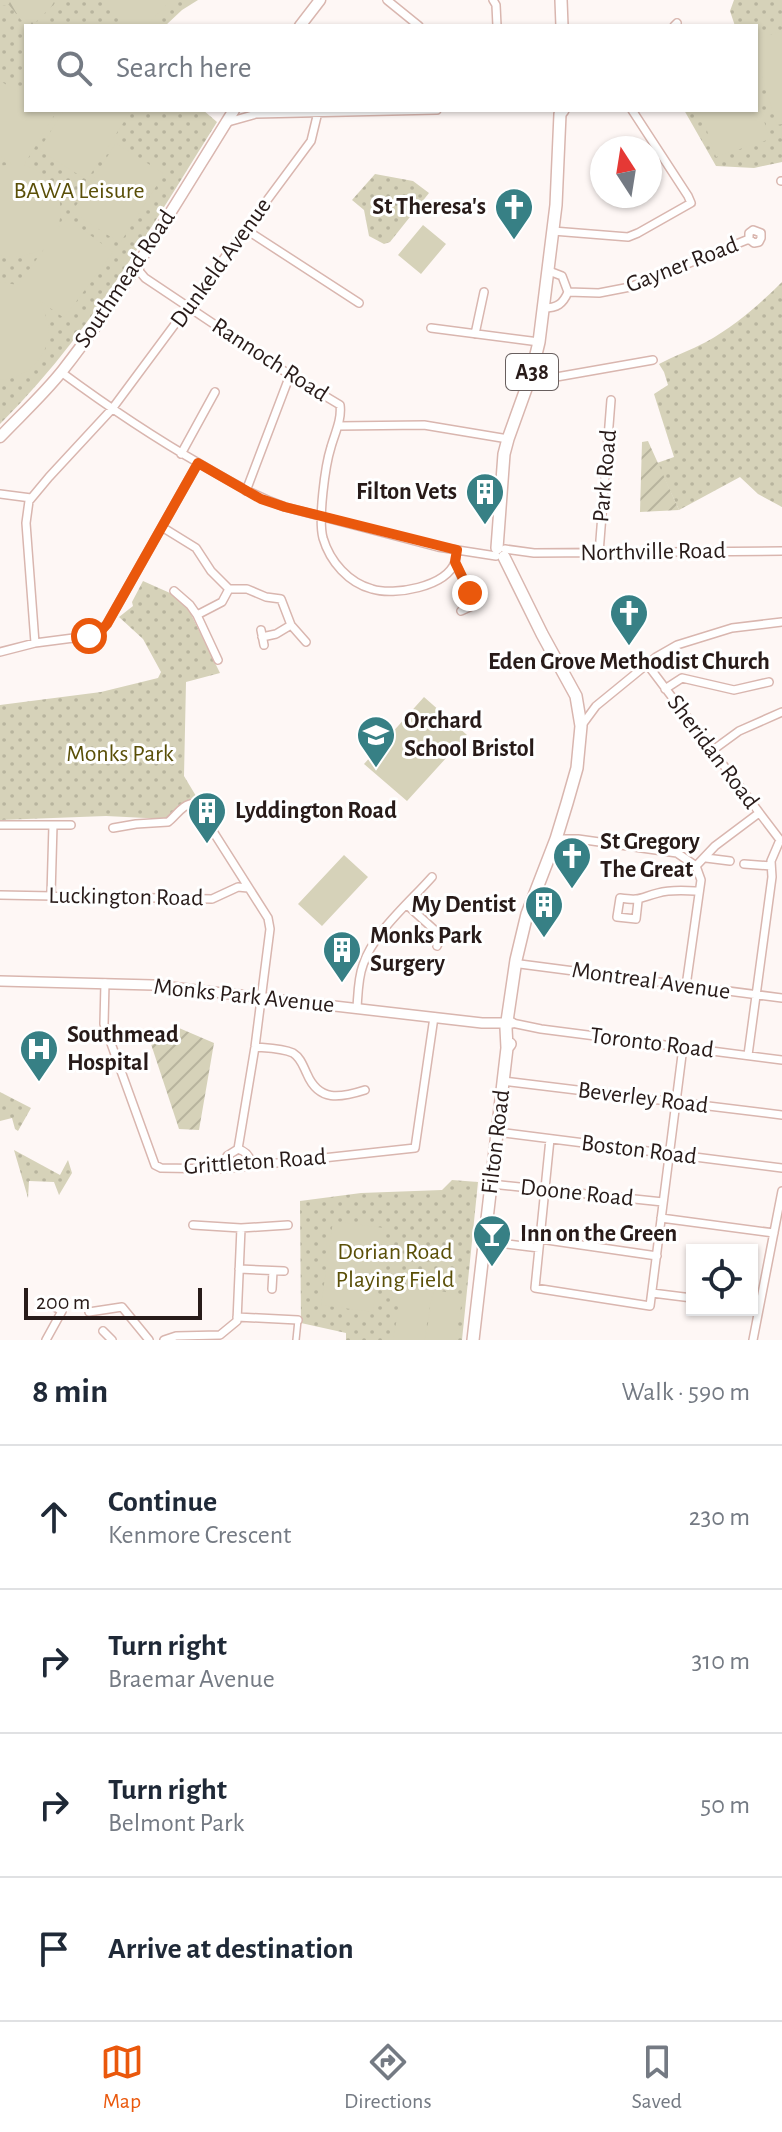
<!DOCTYPE html>
<meta charset="utf-8">
<style>
body{margin:0;font-family:"Alegreya Sans",sans-serif;background:#f6f6f7;color:#1f2937}
.controls{position:absolute;right:24px;bottom:24px;display:grid;overflow:hidden;border-radius:0px;box-shadow:0 2px 6px #0004}
.controls button{width:72px;height:72px;display:grid;place-items:center;padding:0;border:0;border-bottom:2px solid #e0e1e3;background:#fff;color:#1f2937;font:40px sans-serif}
.compass{position:absolute;left:590px;top:136px;width:72px;height:72px;border-radius:50%;background:#fff;box-shadow:0 2px 6px #0004;rotate:348deg}
.scale{position:absolute;left:24px;bottom:20px;width:178px;box-sizing:border-box;padding-left:8px;border:4px solid #281b19;border-top:0;font-size:22px;line-height:28px;white-space:nowrap;color:#281b19;-webkit-text-stroke:6px #fff;paint-order:stroke}
.stop{position:absolute;width:24px;height:24px;margin:-18px;border:6px solid #ea580c;border-radius:50%;background:#fff}
.stop.end{background:#ea580c;border-color:#fff;box-shadow:0 2px 8px #0008}
.list{margin:0;padding:0;list-style:none}
h2{display:flex;justify-content:space-between;align-items:center;height:104px;margin:0;padding:0 32px;font-size:34px}
h2 small{font-size:26px;font-weight:400;color:#747a83}
.list li{display:grid;grid-template-columns:52px 1fr auto;gap:24px;align-items:center;box-sizing:border-box;height:144px;padding:0 32px;border-top:2px solid #e0e1e3}
.list b{display:block;font-size:30px;white-space:nowrap}
.list p{margin:0;font-size:26px;white-space:nowrap;color:#747a83}
.list em{font-size:26px;font-style:normal;color:#747a83}
.icon{flex:none;width:44px;height:44px;fill:none;stroke:currentColor;stroke-width:2;stroke-linecap:round;stroke-linejoin:round}
.map{position:relative;flex:none;width:782px;height:1340px;overflow:hidden}
.search{position:absolute;background:#fff;box-shadow:0 2px 6px #0004;left:24px;right:24px;top:24px;height:88px;display:flex;align-items:center;gap:20px;box-sizing:border-box;padding:0 28px;border-radius:0px;color:#747a83;font-size:30px}
.sheet{height:680px;background:#fff}
nav{display:flex;justify-content:space-around;align-items:center;box-sizing:border-box;height:112px;border-top:2px solid #e0e1e3;background:#fff;font-size:22px;color:#747a83}
nav a{display:grid;justify-items:center;gap:4px}
nav .on{color:#ea580c}
.map>svg:first-child{display:block}
</style>
<div class="map">
<svg width="782" height="1340" viewBox="0 0 782 1340">
<defs>
<pattern id="grass-dots" width="8" height="8" patternUnits="userSpaceOnUse" patternTransform="scale(2)"><rect width="8" height="8" fill="#d6d2b9"/><path d="M2 2h.1M6 6h.1" fill="none" stroke="#b8b49e" stroke-width="1.8" stroke-linecap="round"/></pattern>
<pattern id="forest-firs" width="22" height="20" patternUnits="userSpaceOnUse" patternTransform="scale(2)"><rect width="22" height="20" fill="#d6d2b9"/><path d="M5 1l3.5 6h-7zM16 11l3.5 6h-7z" fill="#b8b49e"/></pattern>
<pattern id="garden-furrows" width="10" height="10" patternUnits="userSpaceOnUse" patternTransform="scale(2)"><rect width="10" height="10" fill="#d6d2b9"/><path d="M-1 1l2-2M0 10L10 0M9 11l2-2" fill="none" stroke="#b8b49e"/></pattern>
</defs>
<rect width="100%" height="100%" fill="#fef7f5"/>
<path fill="url(#grass-dots)" d="M0 0H198L182 10 165 26H26V110H203L217 122C151 227 89 336 0 424Z
M734 0H782V162L754 168 716 166 684 110H756V26H735L730 11Z
M375 174 413 181 429 193 390 242 384 244 369 236 364 210 352 200Z
M782 282V507L758 494 740 477 679 510 657 463 674 457 654 394 668 385 664 372 659 364C674 356 691 350 706 342 735 326 759 305 782 282Z
M143 581 170 593 188 608 220 673 186 682 184 776 196 796 182 803 166 819 106 816 0 820V705L101 692 158 678 161 672 143 639 119 617 133 606 132 602Z
M0 1092 31 1108 18 1131 15 1129 12 1118 0 1121Z
M14 1150 60 1175 68 1160 72 1173 59 1195 54 1182 29 1181 28 1198Z
M452 1180 478 1182 462 1340H346V1333L301 1323 300 1201 361 1193 442 1190Z"/>
<path fill="url(#forest-firs)" d="M0 0H58L32 26H26L9 5 0 6Z"/>
<path fill="url(#garden-furrows)" d="M648 441 679 510 640 512 642 442Z
M179 1028 214 1043 199 1130 179 1129 148 1035H179Z"/>
<path fill="#d6d2b9" d="M102 0H171L146 26H128Z
M782 31V124L777 125 756 57V39Z
M0 81 26 96V110H48L55 114 24 165C55 176 66 197 58 229L67 218 113 252 64 318 39 300C43 309 48 319 49 330 49 358 26 378 0 380V282L18 285 44 249C29 254 18 260 0 255V166L12 164 0 156Z
M756 97 770 139 716 157 700 110H756Z
M64 110H127L130 112 87 180 39 150Z
M116 143 164 174 120 243 72 212Z
M423 225 446 244 421 274 398 255Z
M424 697 467 735 407 801 364 764Z
M344 855 368 877 322 926 298 904Z
M333 1221 384 1228 373 1312 321 1305Z
M403 1285 433 1290 424 1340H393Z
M434 1290 463 1295 455 1340H425Z"/>
<g fill="none" stroke-linecap="round" stroke-linejoin="round">
<defs>
<path id="pedestrian" d="M296 1340 298 1320"/>
<path id="minor" d="M387 0 419 26
M493 0 496 5 497 26
M674 26 677 23
M228 122 256 114 437 110
M781 181H782
M245 229 359 303
M553 231 628 237 638 233 691 203 688 196 632 110
M138 263 140 272 145 278 290 375 340 405C342 419 335 433 331 447 325 466 318 519 323 538 330 562 349 583 372 589 394 596 446 587 455 562 456 558 456 554 457 550
M568 292 599 293 630 287 749 239 754 243 759 242 761 238V233L753 230 749 233V239
M544 308C557 308 563 304 568 292L562 276 549 271
M431 328 539 342
M475 334 484 292
M61 372C107 406 153 437 202 465 229 481 255 496 285 507L438 547 496 556
M531 375 545 379 653 360
M338 426 424 425 508 439
M181 454 215 392
M246 491 290 375
M0 494 31 498
M162 527 196 548 211 571 229 589H247L266 597 281 599 291 625 306 642
M505 549 534 553 782 551
M599 553 611 400
M455 562 473 602 472 606 461 611
M174 591 190 605 197 615 218 660
M197 615 222 602 229 589
M261 630 264 645
M262 637 276 634 291 625
M35 643 26 523 29 501 49 477 112 409 311 141 318 112
M0 652 35 643 89 636 99 633 107 624 198 463
M647 664 780 840
M665 689 682 678 734 690 769 682
M582 725 596 706 656 657 677 645 732 628 782 622
M713 750 739 731 782 712
M0 825H71
M113 828 136 824 168 822C177 815 182 804 195 803L268 918 270 929 255 1047 238 1149
M556 839H578L677 853 696 866
M706 858 730 861
M744 864 771 866
M696 866 715 846 759 813
M0 895 212 899 238 887 248 888
M51 895 53 825
M638 901 636 919 617 917 620 898C641 901 639 898 658 893 672 889 685 891 699 891
M407 905 439 934 440 939 437 946
M520 964 782 998
M105 983 104 1024 155 1165 161 1168 221 1169 415 1148 434 1017
M686 986 701 880 696 866
M357 1008C358 994 358 978 363 965 373 933 410 902 432 877
M512 1023 541 1029 782 1060
M255 1047C267 1048 282 1048 293 1053 301 1058 303 1066 307 1074 319 1102 340 1098 365 1090
M748 1055 772 877 771 861 780 840
M503 1081 782 1115
M497 1132 782 1168
M550 1139 535 1288 650 1306 683 1047
M221 1169 227 1156 238 1149C246 1151 250 1156 252 1165
M491 1184 663 1202
M661 1218 774 1233
M193 1225 241 1228 288 1225
M540 1239 657 1256
M483 1241 539 1248
M239 1269 284 1271
M272 1289 273 1271
M652 1293 692 1298
M89 1312 122 1307 149 1340
M237 1317 298 1320
M103 1331 112 1340
M46 1340 62 1311 49 1304
M164 1340 176 1336 220 1335 237 1321 241 1228
M753 1340 782 1191"/>
<path id="tertiary" d="M0 981 153 985 482 1023H512"/>
<path id="secondary" d="M300 26 320 0
M0 437C21 415 44 394 63 370 127 288 179 198 234 110"/>
<path id="primary" d="M561 0 562 26
M497 548 504 454 508 439 531 375 539 342 556 205 560 114 563 110
M504 557 542 634 576 696 581 726 577 768 567 803 556 839 527 914 516 960 506 1028 507 1048
M473 1340 484 1245 483 1238 485 1236 507 1048 510 1044"/>
</defs>
<use href="#pedestrian" stroke="#d9b6af" stroke-width="8"/>
<use href="#minor" stroke="#d9b6af" stroke-width="10"/>
<use href="#tertiary" stroke="#d9b6af" stroke-width="12"/>
<use href="#secondary" stroke="#d9b6af" stroke-width="13"/>
<use href="#primary" stroke="#d9b6af" stroke-width="14"/>
<use href="#pedestrian" stroke="#fff" stroke-width="5"/>
<use href="#minor" stroke="#fff" stroke-width="7"/>
<use href="#tertiary" stroke="#fff" stroke-width="9"/>
<use href="#secondary" stroke="#fff" stroke-width="10"/>
<use href="#primary" stroke="#fff" stroke-width="11"/>
</g>
<g fill="none" stroke-linecap="round" stroke-linejoin="round">
<path stroke="#ea580c" stroke-width="10" d="M89 636 99 633 107 624 198 463 261 499 285 507 457 550 455 562 470 593"/>
</g>
<defs>
<symbol id="church-pin" viewBox="-11 -11 22 30"><path d="M0 17L-7.5 6A9.5 9.5 0 1 1 7.5 6Z" fill="#378085" stroke="#fff"/><path d="M-1.2-6h2.4v3.5h3.3v2.4h-3.3V6h-2.4V-.1h-3.3v-2.4h3.3Z" fill="#fff"/></symbol>
<symbol id="building-pin" viewBox="-11 -11 22 30"><path d="M0 17L-7.5 6A9.5 9.5 0 1 1 7.5 6Z" fill="#378085" stroke="#fff"/><path d="M-4-6H4V6H1V3H-1V6H-4ZM-2.5-4.3h1.7v1.8h-1.7ZM.8-4.3h1.7v1.8H.8ZM-2.5-1h1.7V.8h-1.7ZM.8-1h1.7V.8H.8Z" fill="#fff"/></symbol>
<symbol id="school-pin" viewBox="-11 -11 22 30"><path d="M0 17L-7.5 6A9.5 9.5 0 1 1 7.5 6Z" fill="#378085" stroke="#fff"/><path d="M0-5L7-2L0 1L-7-2ZM-4 1L0 2.5L4 1V4Q0 6-4 4Z" fill="#fff"/></symbol>
<symbol id="hospital-pin" viewBox="-11 -11 22 30"><path d="M0 17L-7.5 6A9.5 9.5 0 1 1 7.5 6Z" fill="#378085" stroke="#fff"/><path d="M-5-5h3v3.5h4V-5h3V5h-3V1.5h-4V5h-3Z" fill="#fff"/></symbol>
<symbol id="bar-pin" viewBox="-11 -11 22 30"><path d="M0 17L-7.5 6A9.5 9.5 0 1 1 7.5 6Z" fill="#378085" stroke="#fff"/><path d="M-6-5H6L.8 .8V4.5H3.5V6h-7V4.5H-.8V.8Z" fill="#fff"/></symbol>
</defs>
<g fill-rule="evenodd">
<use href="#church-pin" x="492" y="185" width="44" height="60"/>
<use href="#building-pin" x="463" y="470" width="44" height="60"/>
<use href="#church-pin" x="607" y="591" width="44" height="60"/>
<use href="#school-pin" x="354" y="713" width="44" height="60"/>
<use href="#building-pin" x="185" y="789" width="44" height="60"/>
<use href="#church-pin" x="550" y="834" width="44" height="60"/>
<use href="#building-pin" x="522" y="883" width="44" height="60"/>
<use href="#building-pin" x="320" y="928" width="44" height="60"/>
<use href="#hospital-pin" x="17" y="1027" width="44" height="60"/>
<use href="#bar-pin" x="470" y="1212" width="44" height="60"/>
</g>
<g text-anchor="middle" dominant-baseline="central" stroke-width="6" stroke-linejoin="round" paint-order="stroke">
<rect fill="#fff" stroke="#685f5e" stroke-width="2" x="506" y="354" width="52" height="36" rx="6"/>
<g font-size="22" font-weight="bold" fill="#281b19">
<text x="532" y="372">A38</text>
</g>
<g font-size="24" fill="#5a4f08" stroke="#fff">
<text x="79" y="191">BAWA Leisure</text>
<text x="120" y="754">Monks Park</text>
<text x="395" y="1252">Dorian Road<tspan x="395" dy="28">Playing Field</tspan></text>
</g>
<g font-size="24" font-weight="bold" fill="#281b19" stroke="#fff" text-anchor="start">
<text x="486" y="207" text-anchor="end">St Theresa's</text>
<text x="457" y="492" text-anchor="end">Filton Vets</text>
<text x="629" y="662" text-anchor="middle">Eden Grove Methodist Church</text>
<text x="404" y="721">Orchard<tspan x="404" dy="28">School Bristol</tspan></text>
<text x="235" y="811">Lyddington Road</text>
<text x="600" y="842">St Gregory<tspan x="600" dy="28">The Great</tspan></text>
<text x="516" y="905" text-anchor="end">My Dentist</text>
<text x="370" y="936">Monks Park<tspan x="370" dy="28">Surgery</tspan></text>
<text x="67" y="1035">Southmead<tspan x="67" dy="28">Hospital</tspan></text>
<text x="520" y="1234">Inn on the Green</text>
</g>
<g font-size="24" fill="#281b19" stroke="#fff">
<text transform="translate(221 263) rotate(-54)">Dunkeld Avenue</text>
<text transform="translate(682 265) rotate(-21)">Gayner Road</text>
<text transform="translate(125 279) rotate(-56)">Southmead Road</text>
<text transform="translate(270 360) rotate(33)">Rannoch Road</text>
<text transform="translate(605 476) rotate(-85)">Park Road</text>
<text transform="translate(653 552) rotate(-1)">Northville Road</text>
<text transform="translate(713 752) rotate(53)">Sheridan Road</text>
<text transform="translate(126 897) rotate(1)">Luckington Road</text>
<text transform="translate(651 981) rotate(8)">Montreal Avenue</text>
<text transform="translate(244 996) rotate(6)">Monks Park Avenue</text>
<text transform="translate(652 1043) rotate(7)">Toronto Road</text>
<text transform="translate(643 1098) rotate(7)">Beverley Road</text>
<text transform="translate(496 1142) rotate(-83)">Filton Road</text>
<text transform="translate(639 1150) rotate(7)">Boston Road</text>
<text transform="translate(255 1162) rotate(-4)">Grittleton Road</text>
<text transform="translate(577 1193) rotate(6)">Doone Road</text>
</g>
</g>
</svg>
<div class="controls">
<button><svg class="icon" aria-label="locate" viewBox="0 0 24 24"><circle cx="12" cy="12" r="6"/><path d="M12 2v4M12 18v4M2 12h4M18 12h4"/></svg></button>
</div>
<svg class="compass" viewBox="-18 -18 36 36"><path d="M0-13l5 13h-10z" fill="#e53935"/><path d="M0 13l5-13h-10z" fill="#747a83"/></svg>
<div class="scale">200 m</div>
<div class="stop" style="left:89px;top:636px"></div>
<div class="stop end" style="left:470px;top:593px"></div>
<div class="search"><svg class="icon" aria-label="search" viewBox="0 0 24 24"><circle cx="10" cy="10" r="6"/><path d="M15 15l6 6"/></svg>Search here</div>
</div>
<section class="sheet">
<h2>8 min<small>Walk · 590 m</small></h2>
<ul class="list">
<li><svg class="icon" aria-label="ahead" viewBox="0 0 24 24"><path d="M12 20V5M6 11l6-6 6 6"/></svg><div><b>Continue</b><p>Kenmore Crescent</p></div><em>230 m</em></li>
<li><svg class="icon" aria-label="right" viewBox="0 0 24 24"><path d="M7 20v-9h11M14 6l5 5-5 5"/></svg><div><b>Turn right</b><p>Braemar Avenue</p></div><em>310 m</em></li>
<li><svg class="icon" aria-label="right" viewBox="0 0 24 24"><path d="M7 20v-9h11M14 6l5 5-5 5"/></svg><div><b>Turn right</b><p>Belmont Park</p></div><em>50 m</em></li>
<li><svg class="icon" aria-label="arrive" viewBox="0 0 24 24"><path d="M6 21V4h12l-3 4 3 4H6"/></svg><div><b>Arrive at destination</b></div></li>
</ul>
</section>
<nav>
<a class="on"><svg class="icon" aria-label="map" viewBox="0 0 24 24"><path d="M3 6l6-2 6 2 6-2v14l-6 2-6-2-6 2zM9 4v14M15 6v14"/></svg>Map</a>
<a><svg class="icon" aria-label="directions" viewBox="0 0 24 24"><path d="M12 3l9 9-9 9-9-9zM9 14v-3h6M13 9l2 2-2 2"/></svg>Directions</a>
<a><svg class="icon" aria-label="saved" viewBox="0 0 24 24"><path d="M7 4h10v16l-5-4-5 4z"/></svg>Saved</a>
</nav>
